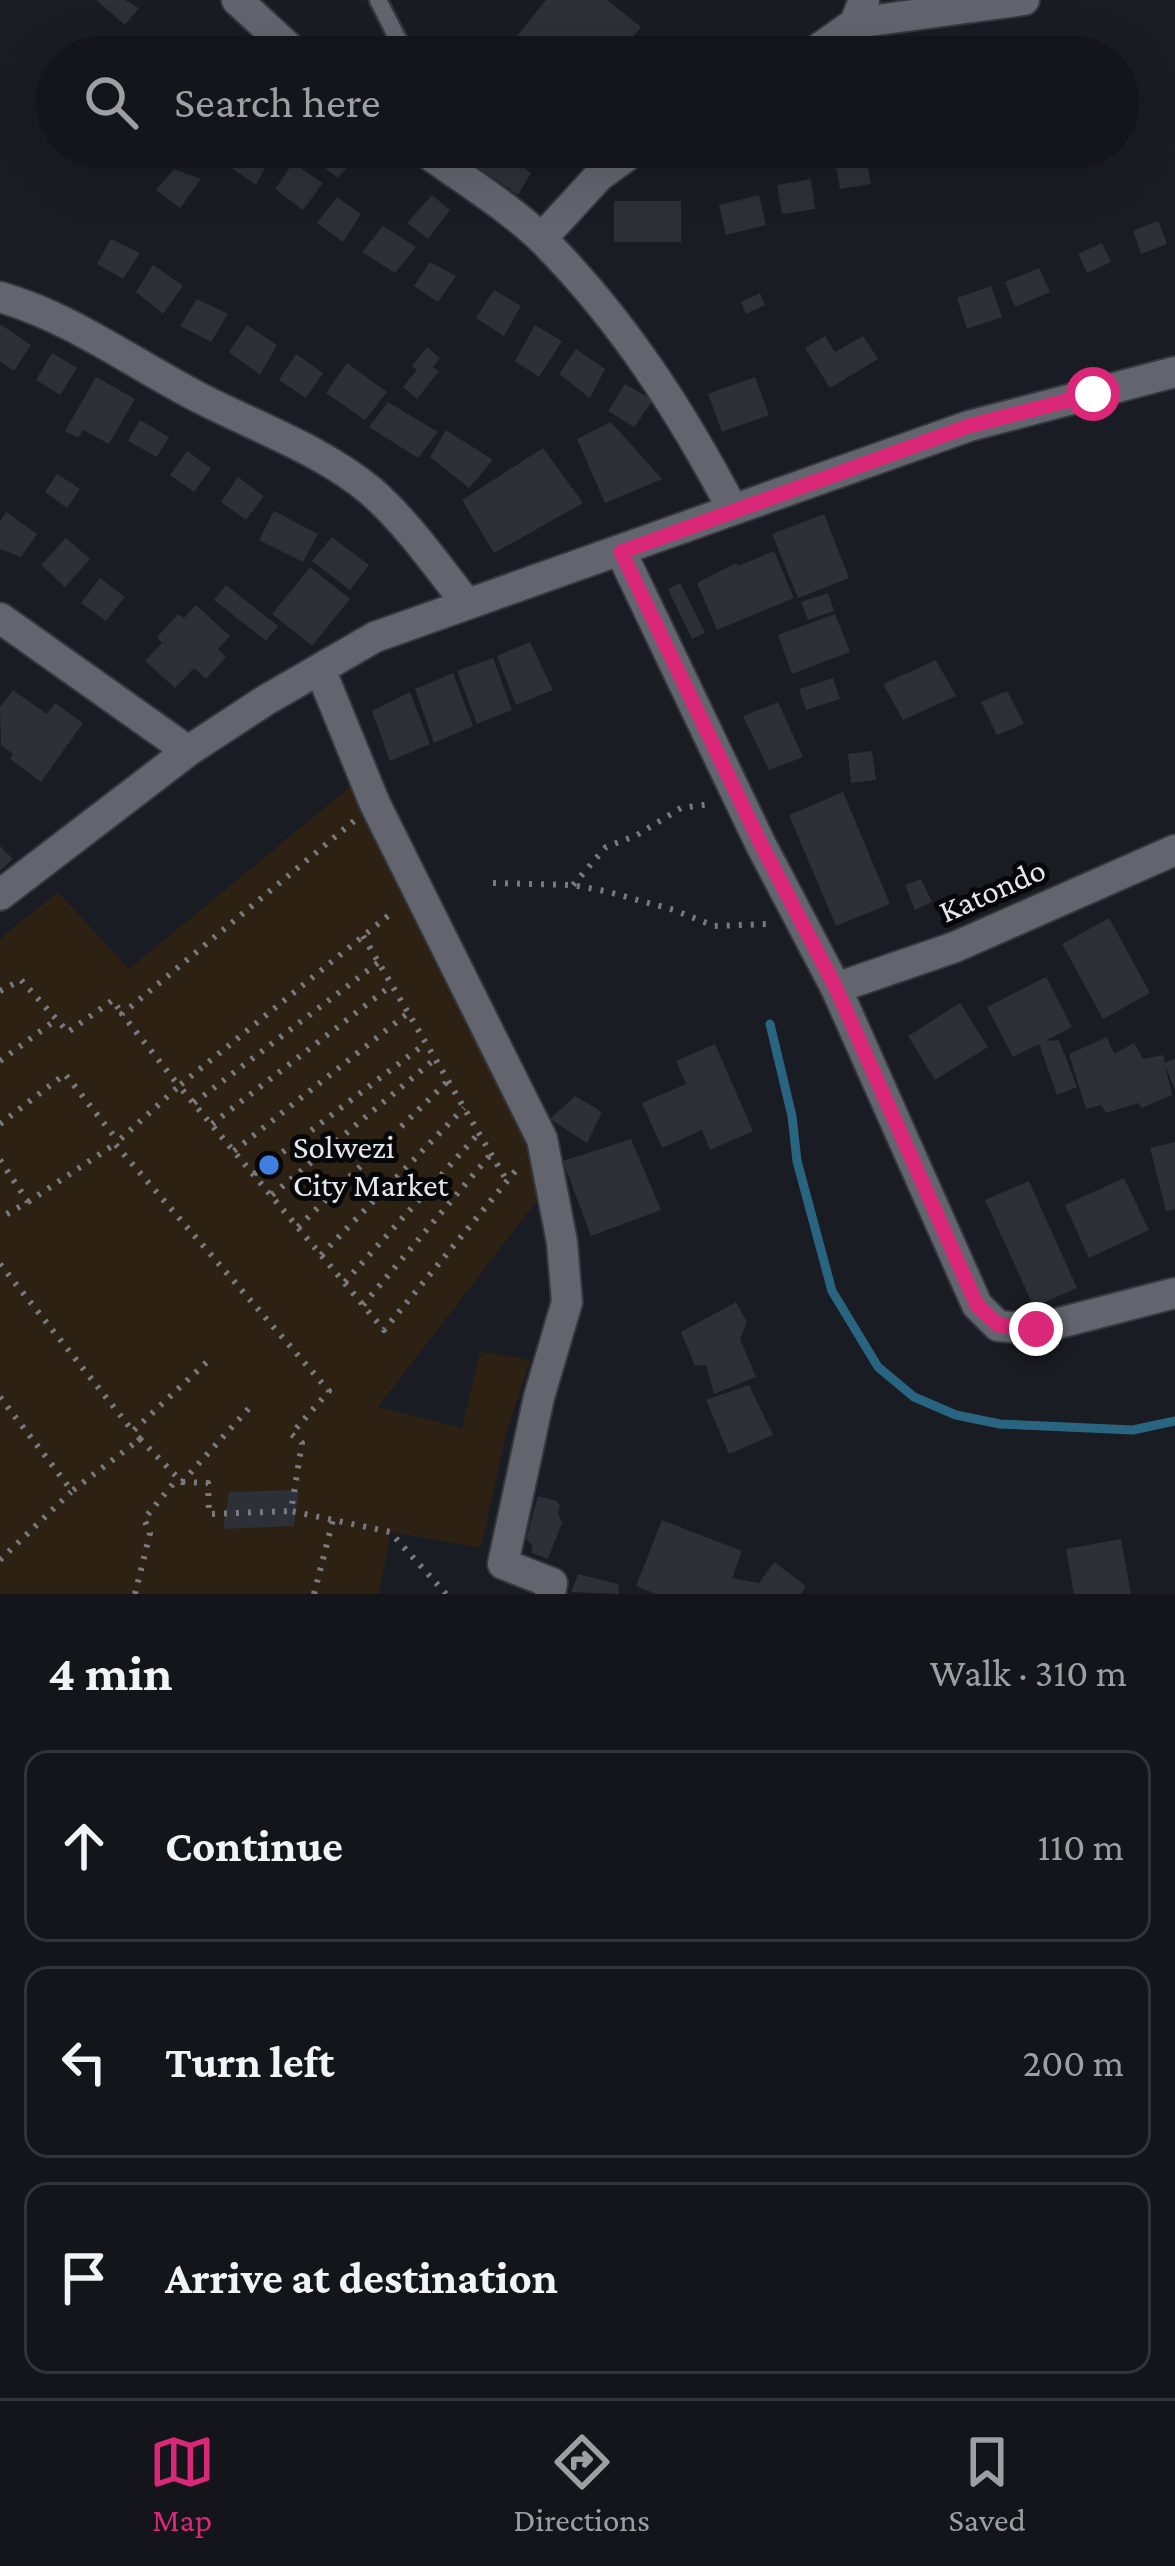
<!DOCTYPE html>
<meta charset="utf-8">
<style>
body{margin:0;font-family:"Crimson Pro",serif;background:#202227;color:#f1f3f6}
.stop{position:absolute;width:36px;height:36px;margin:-27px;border:9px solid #db2777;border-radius:50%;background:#fff}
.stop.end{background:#db2777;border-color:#fff;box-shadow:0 3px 12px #0008}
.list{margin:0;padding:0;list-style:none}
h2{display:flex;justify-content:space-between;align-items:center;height:156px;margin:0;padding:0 48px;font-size:51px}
h2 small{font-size:39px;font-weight:400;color:#9d9fa2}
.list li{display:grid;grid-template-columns:78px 1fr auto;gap:36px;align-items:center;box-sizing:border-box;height:192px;margin:0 24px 24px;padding:0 24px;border:3px solid #323439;border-radius:24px}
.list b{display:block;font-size:45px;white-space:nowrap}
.list em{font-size:39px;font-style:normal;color:#9d9fa2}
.icon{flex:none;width:66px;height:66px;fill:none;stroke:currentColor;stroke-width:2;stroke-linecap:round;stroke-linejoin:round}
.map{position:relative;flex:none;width:1175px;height:1594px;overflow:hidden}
.search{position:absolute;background:#13151a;box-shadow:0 12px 48px #0002;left:36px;right:36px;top:36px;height:132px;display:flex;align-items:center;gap:30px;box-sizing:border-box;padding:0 42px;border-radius:66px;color:#9d9fa2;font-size:45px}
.sheet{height:804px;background:#13151a}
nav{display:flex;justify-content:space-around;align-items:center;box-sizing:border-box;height:168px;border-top:3px solid #323439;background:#13151a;font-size:33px;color:#9d9fa2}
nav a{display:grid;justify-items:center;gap:6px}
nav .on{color:#db2777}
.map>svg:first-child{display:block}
</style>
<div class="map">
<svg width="1175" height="1594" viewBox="0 0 1175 1594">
<rect width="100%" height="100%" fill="#191c22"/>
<path fill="#2d2113" d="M350 787 534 1136 542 1194 378 1407 462 1428 480 1352 530 1360 506 1434 481 1548 391 1532 379 1594H0V939L58 892 129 969Z"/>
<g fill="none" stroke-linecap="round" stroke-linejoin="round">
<path stroke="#296581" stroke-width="9" d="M770 1024 792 1116 797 1161 832 1291 878 1367 914 1397 956 1415 1000 1424 1133 1430 1175 1421"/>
</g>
<path fill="#2d3036" d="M96 0H125L139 8 125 25Z
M546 0H607L641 27 617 57H500Z
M238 147H263L272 154 256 185 227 165Z
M317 147H364L338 178 310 156Z
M448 147H496L531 173 518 195Z
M949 147H988L990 153 958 167Z
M866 156 871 184 840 189 835 161Z
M293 163 323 183 303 210 275 189Z
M174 169 201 179 180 208 156 190Z
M811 179 815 209 782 214 777 185Z
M432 195 450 210 428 239 407 223Z
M759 195 766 225 726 235 719 205Z
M337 197 361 214 343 242 317 223Z
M614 201H681V242H614Z
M1158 221 1167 244 1141 254 1133 231Z
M383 226 416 247 395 273 362 252Z
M111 239 140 253 123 279 97 264Z
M1102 243 1111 262 1087 273 1078 254Z
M430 262 456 276 438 302 414 286Z
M153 265 183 286 163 314 136 292Z
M1039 268 1050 292 1015 307 1005 282Z
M991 286 1002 317 967 329 957 298Z
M494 290 521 306 504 336 476 318Z
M760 293 765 305 746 314 741 302Z
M197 299 228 314 211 342 180 326Z
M0 324 31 345 14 371 0 361Z
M247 325 277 345 260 375 229 352Z
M535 325 562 341 539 377 515 361Z
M825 336 835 352 863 336 878 359 830 388 805 348Z
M427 347 440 358 433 367 439 371 417 399 403 387 417 370 412 366Z
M576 349 605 369 590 398 559 374Z
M52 353 77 368 60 395 36 380Z
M296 354 323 373 306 398 279 380Z
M347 363 387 392 365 420 326 393Z
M96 377 135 399 109 444 83 430 78 438 65 431Z
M755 377 769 415 722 432 708 394Z
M625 384 653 400 634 427 608 411Z
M388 402 438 432 418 458 369 427Z
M140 420 169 437 157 457 128 441Z
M611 422 662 479 605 503 577 439Z
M446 430 493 460 469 488 430 457Z
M543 448 583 503 494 553 462 500Z
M187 451 211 468 194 492 170 475Z
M57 474 80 489 67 508 45 492Z
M238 477 264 496 246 520 221 502Z
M274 511 318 534 303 562 259 540Z
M6 512 37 534 21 557 0 549V521Z
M824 514 849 578 798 598 772 534Z
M332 537 369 565 350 590 312 561Z
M66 538 90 559 65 587 41 565Z
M774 551 794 598 717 630 697 583 736 563 738 566Z
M310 567 350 599 312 646 272 614Z
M100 578 125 597 106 621 81 603Z
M680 583 705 633 692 639 668 589Z
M226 585 278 626 266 641 214 600Z
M828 593 834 611 808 620 801 602Z
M196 605 230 636 218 649 226 657 206 679 194 668 175 688 145 661 162 643 157 637 178 614 184 618Z
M835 614 850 652 792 674 778 635Z
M530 642 553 690 516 705 497 656Z
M493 658 512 710 477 724 457 671Z
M936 660 956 696 903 720 883 684Z
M453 673 473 726 434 743 415 689Z
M833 678 840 699 806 710 799 689Z
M13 690 47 714 55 703 83 723 41 782 10 759 13 754 1 745 0 707Z
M1007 691 1024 724 997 735 981 702Z
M410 692 430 744 390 761 372 711Z
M778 702 803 757 769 770 743 716Z
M872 751 876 780 851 783 848 754Z
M843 792 890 904 836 926 789 815Z
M0 846 13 859 0 871Z
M921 879 932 902 915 910 905 885Z
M1109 918 1150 993 1103 1019 1062 944Z
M1046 977 1072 1027 1045 1041 1059 1040 1077 1087 1057 1095 1039 1044 1013 1057 987 1007Z
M960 1003 988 1047 935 1080 908 1036Z
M1107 1037 1114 1054 1134 1043 1143 1059 1163 1055 1165 1063 1175 1059V1090L1165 1065 1172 1095 1142 1108 1138 1103 1106 1113 1101 1105 1086 1109 1069 1054Z
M715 1044 753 1131 710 1150 702 1130 662 1148 642 1103 686 1084 676 1061Z
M575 1096 602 1112 587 1143 550 1119Z
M631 1139 661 1210 591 1236 563 1161Z
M1175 1142V1209L1166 1211 1150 1148Z
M1124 1178 1149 1230 1089 1258 1065 1205Z
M1029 1181 1077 1288 1034 1307 985 1200Z
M736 1302 747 1322 740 1339 756 1377 714 1394 706 1365 695 1366 681 1332Z
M749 1385 773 1435 729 1454 706 1400Z
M299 1490 294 1526 223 1529 229 1492Z
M538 1496 557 1501 560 1506 558 1513 562 1523 548 1559 532 1553V1545L526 1539Z
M662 1520 742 1551 732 1578 759 1583 774 1562 806 1586 801 1594H656L636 1586Z
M1121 1539 1131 1594H1074L1066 1549Z
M578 1574 618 1584 619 1594 571 1592Z"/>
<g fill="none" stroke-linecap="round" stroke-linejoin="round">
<defs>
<path id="service" d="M378 0 407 57"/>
<path id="minor" d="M237 0 299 57
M855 23 1024 0
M807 57 855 23 864 0
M419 147C458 176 510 207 544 241 623 321 681 411 733 510
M542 238 599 176 639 147
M0 297C70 317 131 362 196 396 253 426 323 450 372 492 409 525 437 566 467 604
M621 552 761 845 836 988 977 1305 998 1326 1036 1329 1175 1293
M0 618 188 751
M320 669 375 804 542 1139 562 1242 567 1302 539 1397 503 1564 552 1583 550 1594
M0 895 188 751 266 700 375 637 969 426 1175 372
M836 988 955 947 1175 850"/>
</defs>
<use href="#service" stroke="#36383d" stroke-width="21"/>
<use href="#minor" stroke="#36383d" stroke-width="34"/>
<path stroke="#777a7f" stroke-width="6" stroke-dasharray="3 9" stroke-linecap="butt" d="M354 821 122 1014 179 1086 394 911
M493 883 572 885 605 891 674 910 714 926 768 924
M573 885 606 847 637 835 681 808 711 804
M363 936 507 1181
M0 991 21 980 68 1032 113 1000 122 1014
M0 1061 57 1019
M194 1103 379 962
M0 1124 65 1074 118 1141
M212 1124 392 985
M234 1151 408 1013
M0 1160 28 1202 0 1218
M254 1174 426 1043
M272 1195 435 1059
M28 1202 115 1144
M298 1227 448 1081
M321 1255 464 1108
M0 1264 132 1430
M345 1282 479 1133
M363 1305 491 1154
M0 1397 72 1491 140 1439 133 1431 209 1360
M140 1439 182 1482 251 1406
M182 1482 208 1483 209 1514 291 1511
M0 1560 71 1492
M135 1594 150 1533 144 1519 178 1478
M314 1594 333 1520
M446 1594 390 1532 291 1511 302 1443 291 1434 329 1391 115 1144 179 1086 384 1330 517 1169"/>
<use href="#service" stroke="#62656d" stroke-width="16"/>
<use href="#minor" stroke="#62656d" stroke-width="30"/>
</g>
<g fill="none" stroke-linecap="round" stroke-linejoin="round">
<path stroke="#db2777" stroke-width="15" d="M1036 1329 998 1325 977 1305 836 988 761 844 621 552 969 426 1093 394"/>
</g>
<circle fill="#3f7fe0" stroke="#060709" stroke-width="4.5" cx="269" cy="1165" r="12"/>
<g text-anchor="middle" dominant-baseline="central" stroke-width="10" stroke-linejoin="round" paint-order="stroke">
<g font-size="33" fill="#e6e8ec" stroke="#060709">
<text transform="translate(992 890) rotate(-24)">Katondo</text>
</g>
<g font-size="33" fill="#e6e8ec" stroke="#060709" text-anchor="start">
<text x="293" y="1146">Solwezi<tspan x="293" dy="38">City Market</tspan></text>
</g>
</g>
</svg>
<div class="stop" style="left:1093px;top:394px"></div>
<div class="stop end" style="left:1036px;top:1329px"></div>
<div class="search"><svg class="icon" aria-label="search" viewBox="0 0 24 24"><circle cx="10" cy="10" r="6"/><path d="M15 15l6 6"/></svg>Search here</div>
</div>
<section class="sheet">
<h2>4 min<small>Walk · 310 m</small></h2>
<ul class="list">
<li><svg class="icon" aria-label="ahead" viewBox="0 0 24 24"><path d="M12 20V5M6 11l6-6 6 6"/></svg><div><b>Continue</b></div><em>110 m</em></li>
<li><svg class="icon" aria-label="left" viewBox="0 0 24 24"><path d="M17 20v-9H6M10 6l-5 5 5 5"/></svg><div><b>Turn left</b></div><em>200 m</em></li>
<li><svg class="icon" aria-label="arrive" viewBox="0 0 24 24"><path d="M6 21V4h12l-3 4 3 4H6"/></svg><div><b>Arrive at destination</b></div></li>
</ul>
</section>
<nav>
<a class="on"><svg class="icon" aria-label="map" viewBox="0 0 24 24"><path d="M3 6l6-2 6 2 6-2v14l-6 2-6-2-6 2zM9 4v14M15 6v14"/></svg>Map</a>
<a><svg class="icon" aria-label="directions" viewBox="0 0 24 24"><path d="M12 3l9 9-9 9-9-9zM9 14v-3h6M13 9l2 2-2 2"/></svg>Directions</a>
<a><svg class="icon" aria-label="saved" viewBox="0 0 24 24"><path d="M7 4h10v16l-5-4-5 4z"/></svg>Saved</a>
</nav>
